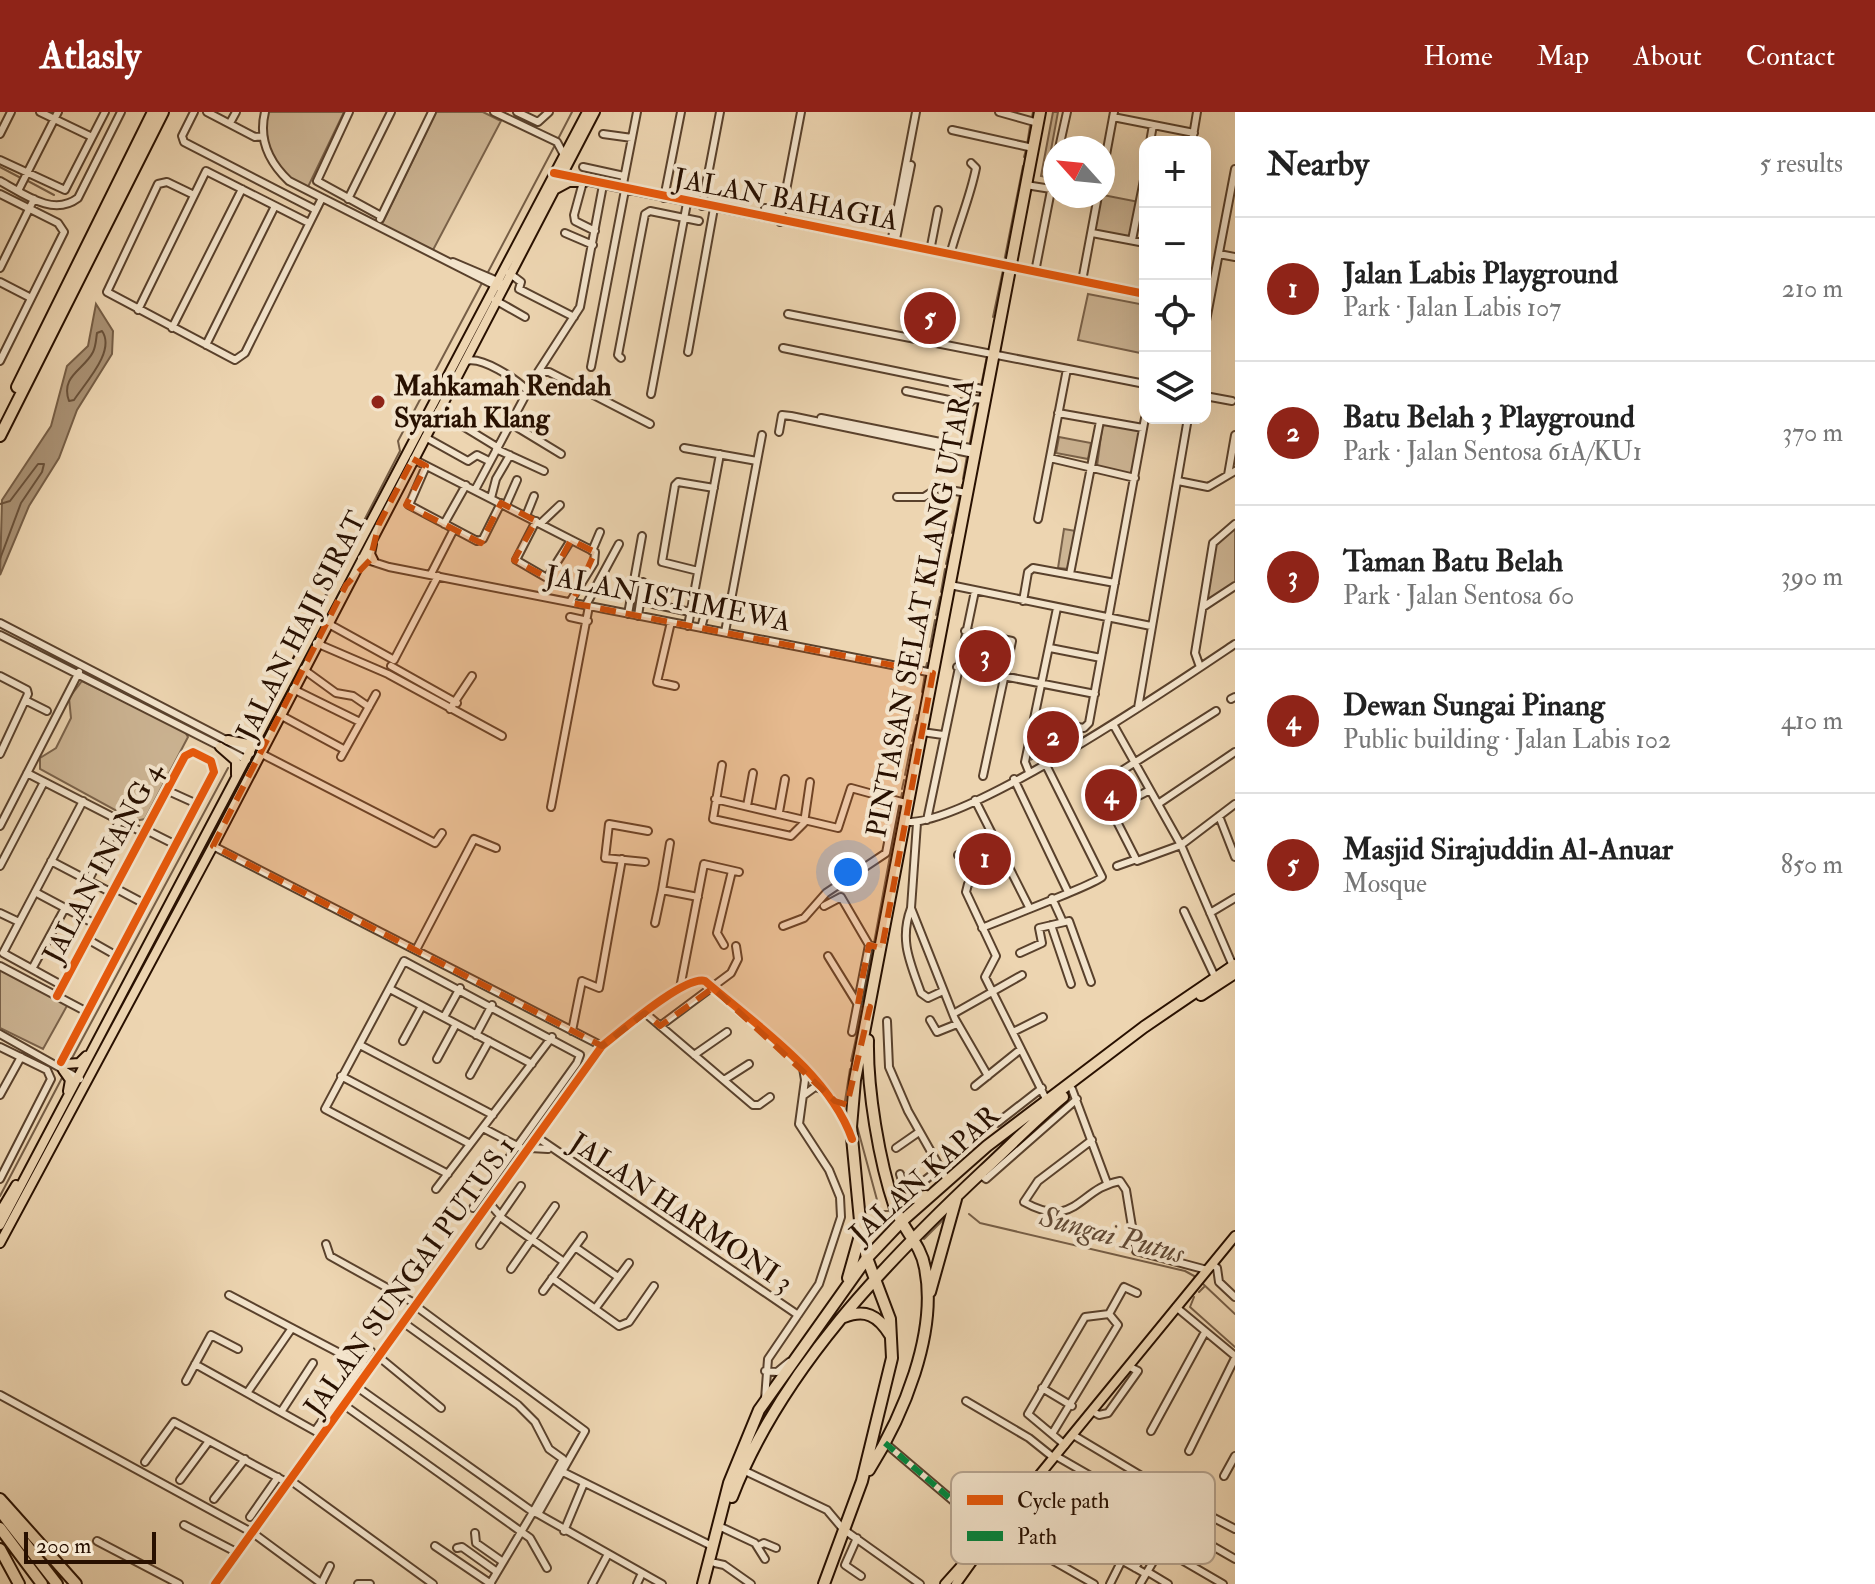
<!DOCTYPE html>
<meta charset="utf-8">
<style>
body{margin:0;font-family:"IM FELL Double Pica",serif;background:#f6f6f6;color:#222}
.controls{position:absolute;right:24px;top:24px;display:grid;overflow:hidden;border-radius:16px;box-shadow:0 8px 32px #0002}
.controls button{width:72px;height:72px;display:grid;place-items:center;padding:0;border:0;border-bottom:2px solid #e0e0e0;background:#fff;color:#222;font:40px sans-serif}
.compass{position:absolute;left:1043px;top:24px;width:72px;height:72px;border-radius:50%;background:#fff;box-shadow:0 8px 32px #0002;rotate:297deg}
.scale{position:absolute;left:24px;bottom:20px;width:132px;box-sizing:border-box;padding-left:8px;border:4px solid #281000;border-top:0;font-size:22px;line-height:28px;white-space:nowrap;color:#281000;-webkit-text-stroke:6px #f3e4cc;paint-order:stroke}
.you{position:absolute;left:848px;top:760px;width:28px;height:28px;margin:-20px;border:6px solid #fff;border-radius:50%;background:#1a73e8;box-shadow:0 0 0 12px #1a73e833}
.badge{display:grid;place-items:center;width:52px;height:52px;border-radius:50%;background:#8f2418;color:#fff;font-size:26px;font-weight:700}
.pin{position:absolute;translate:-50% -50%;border:4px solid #fff;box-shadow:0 2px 8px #0006}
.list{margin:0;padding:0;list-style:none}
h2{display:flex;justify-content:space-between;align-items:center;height:104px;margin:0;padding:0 32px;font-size:34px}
h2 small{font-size:26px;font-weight:400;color:#767676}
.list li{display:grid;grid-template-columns:52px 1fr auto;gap:24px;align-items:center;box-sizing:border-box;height:144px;padding:0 32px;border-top:2px solid #e0e0e0}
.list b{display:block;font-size:30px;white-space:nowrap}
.list p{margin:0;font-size:26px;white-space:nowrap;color:#767676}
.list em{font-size:26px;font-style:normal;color:#767676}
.icon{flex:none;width:44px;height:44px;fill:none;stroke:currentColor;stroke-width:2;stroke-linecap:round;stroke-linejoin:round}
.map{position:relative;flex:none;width:1235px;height:1472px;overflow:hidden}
header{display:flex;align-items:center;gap:48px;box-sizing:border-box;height:112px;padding:0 40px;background:#8f2418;color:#fff}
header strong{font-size:38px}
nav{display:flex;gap:44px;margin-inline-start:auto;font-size:28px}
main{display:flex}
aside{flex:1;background:#fff}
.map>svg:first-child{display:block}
</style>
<header>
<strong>Atlasly</strong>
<nav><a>Home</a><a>Map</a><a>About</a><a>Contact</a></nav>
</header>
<main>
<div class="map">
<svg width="1235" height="1472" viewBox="0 0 1235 1472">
<rect width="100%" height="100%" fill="#edd5b1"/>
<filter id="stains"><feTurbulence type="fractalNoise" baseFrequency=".0025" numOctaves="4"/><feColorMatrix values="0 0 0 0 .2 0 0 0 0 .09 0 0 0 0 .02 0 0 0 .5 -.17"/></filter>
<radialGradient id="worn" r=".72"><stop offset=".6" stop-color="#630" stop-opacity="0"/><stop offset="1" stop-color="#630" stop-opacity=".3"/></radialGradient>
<path fill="#ccb493" stroke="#7a624a" stroke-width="2" d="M267 0H344L307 77C273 61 264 36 267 0Z
M436 0H483L501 9 433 138 381 114Z
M1053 0H1058L1046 65 1041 64Z
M1103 83 1139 90 1132 128 1092 121 1098 84Z
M1088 182 1145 193V242L1078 228Z
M1103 309 1141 316 1134 363 1097 354Z
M1059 325 1091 331 1088 347 1056 341Z
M1235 412V474L1203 495 1213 431Z
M1064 417 1076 419 1069 457 1058 456Z
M968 522 1004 529 1007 533 1001 562 962 555Z
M82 569 184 618 188 625 145 707 135 709 40 657V646L56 636 71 606 69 586Z
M1039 609 1083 618 1032 647Z
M994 730 1005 752 976 765 966 742Z
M0 858 68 892 43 937 0 916Z"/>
<path fill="#aa9275" stroke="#765e46" stroke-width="2" d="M96 192 113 219 112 242 77 298 59 346 29 394 0 463 2 388 51 314 67 254 88 234Z"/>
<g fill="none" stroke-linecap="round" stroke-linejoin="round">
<path stroke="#69513a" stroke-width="2" d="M102 219C116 239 85 271 74 288L69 289C60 264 84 258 93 240 96 234 96 227 97 221Z
M0 392 10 389 38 352H44L42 360 21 391 0 447"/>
<path stroke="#765e46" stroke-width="2" d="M1032 5 1033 0
M558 27 572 0
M1027 33 1030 14
M1024 45 1026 38
M0 55 19 65
M28 69 54 83
M1004 150 1023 54
M487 162 555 33
M993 205 1003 158
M981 274 987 244
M969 335 978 290
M963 367 967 344
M962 377V373
M952 421 960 383
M946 452 952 426
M941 480 945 457
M936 503 940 485
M930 535 935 508
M926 555 927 551
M278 575 400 339 398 329 482 171
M922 580 925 562
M916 608 917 603
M252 624 274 582
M912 629 916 613
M905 663 911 633
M902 677 904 668
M901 686 902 681
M874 831 899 695
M864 887 872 842
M71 948 228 656
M851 949 862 899
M845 989 850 957
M857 1014 880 1099H888
M0 1084 63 964
M902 1098H907
M969 1102 980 1111 1185 1159 1196 1165
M924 1127 948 1103
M1201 1170 1235 1202
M1199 1180 1204 1175
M1194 1185 1190 1195 1235 1235"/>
<defs>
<path id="minor" d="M40 0 92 25
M194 0 182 24 184 30 316 98
M207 0 255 25 263 24
M265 0C258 28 269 50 289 69L498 175
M349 0 317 69 381 104
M494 0 557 30 564 43
M517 0 538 10 549 0
M999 0 1038 11
M1113 5 1194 21
M230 11 236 0
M952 18 1033 36
M0 22 11 0
M603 22 632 26
M1150 30 1153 13
M1192 30 1197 0
M1059 36 1067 0
M0 48 65 78 105 0
M583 55 624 64
M1103 59 1114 0
M560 64 1145 182
M0 69C24 82 53 105 78 86L121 0
M583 70 574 103 575 109 595 119
M1026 73 1051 77
M622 77 637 0
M18 79 58 0
M0 82 58 111 64 120 0 249
M194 83 167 70 158 72 107 180 235 248 245 241 322 86
M664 86 681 0
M348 87 391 0
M702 94 720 0
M765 96 782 99
M380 107 432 0
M780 110 801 0
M565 121 593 133
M1092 121 1145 131
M1132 128 1145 63
M891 131 916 0
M895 132 911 53
M930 139 938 98
M1219 142 1235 145
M950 143C958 113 970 86 976 56L971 51
M453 150 500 170
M0 156 34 87
M1035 160 1055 58
M509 161 521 170 519 177 574 205
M1082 169 1098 84
M0 170 31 186
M495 188 525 205
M138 198 206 59 309 111
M788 202 1145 272
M1205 214 1235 57
M172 216 242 77
M206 233 275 94
M783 236 987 278
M688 240 714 96
M621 246 618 243 645 102 650 99 699 109
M466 249C482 244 516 267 528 279
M591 255 625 78
M538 260H549L650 312
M906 279 968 292 974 287 985 288
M651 282 687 91
M1205 284 1232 289
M438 299 497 335
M1058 301 1143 316
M821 310V306L975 337
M510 311 561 342
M779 320 782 303 791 304 974 342
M425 325 468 349 477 343 489 349
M684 336 757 349
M496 337 544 359
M1050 346 1135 366
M413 347 595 440 594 451 570 490
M426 354 409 393 477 429 483 427 501 391
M1228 363 1235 323
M1178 369 1208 375 1235 359
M475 378 538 260 580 195 603 73
M897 385H924L938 376 967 381
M491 386 496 367 510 343
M506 393 517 368
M526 404 534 384
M1038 407 1067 257
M536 409 516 448 547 466 571 428
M444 412 466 373
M540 412 560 393
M592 439 600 420
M361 446 389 455 933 561
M698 459 662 450 675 373 678 370 714 376
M431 462 454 417
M1070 462 1100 309
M950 473 1151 514
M1023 489 1028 460 1033 456 1115 471
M653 492 690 500
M586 493 619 432
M1203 495 1235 474
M628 502 642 424
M638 504 643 470
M570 505 588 509
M671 510 657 570 675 574
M0 511 251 641
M327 511 394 548 438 464
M688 514 720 342
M701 516 707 494
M965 519 1012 529 983 664
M725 520 762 323
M0 523 247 648
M316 531 388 562 502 624
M1050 536 1101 546
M391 554 457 591
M957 555 1095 582
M1200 555 1195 541 1213 431 1235 412
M303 557 336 581 353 584 369 595
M0 564 27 578 28 582 0 642
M293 577 360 610
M1231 587 1235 585
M27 589 47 599
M1138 596 1188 306
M450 597 472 564
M280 603 345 638
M1035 608 1084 616 1089 611 1145 306
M1113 612 1181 733 1233 854
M922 620 943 623
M260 641 435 731 442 721
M341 645 376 582
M722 653 713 707 791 724 804 711 810 670
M1029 660 1025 650 1057 496
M27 661 144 721
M1014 667 1068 780
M1093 677 1216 599
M166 678 197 692
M1150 678 1111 698 1137 749 1181 733 1235 692
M715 687 838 716 851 676 909 692
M975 688 1029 795
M1158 692 1235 640
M747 694 753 661
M551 695 589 494
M779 700 785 667
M1219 704 1235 745
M927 708 975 479
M905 710C966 715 1177 571 1235 532
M917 711 911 796 955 907 988 964
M0 714 79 560
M146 718 176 733
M213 734 602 934
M958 743 995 728
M51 749 112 781
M645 750 605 746 609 712 648 719
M0 754 44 670
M1117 754 1134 748
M1008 755 968 772 966 780 996 844 985 865 1047 989
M88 769 120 708
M115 776 145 792
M662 778 670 731
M35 780 95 812
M1052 786 1062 808
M824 794 841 785 869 833 882 836
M911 796C899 828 910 850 921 881L928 886 943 879
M1184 799 1215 865
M0 801 19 810
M1210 801 1235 786
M655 811 662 778 698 785
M1051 813 1071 872
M783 814 804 806 826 781 886 741 896 689
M982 816C1000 808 1096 772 1102 765L1045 651
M87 827 117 844
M724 833 717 821 732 759
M416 838 474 727 496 736
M1020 841 1042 831 1039 816 1069 809 1091 870
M828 844 857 891
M0 854 87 900
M32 857 65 796
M63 874 3 841 83 689
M680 876 704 752 739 760
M390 877 532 952
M57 884 185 644 193 640 211 649 214 660 61 950
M645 901 753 993H759L770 985
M953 902 1022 863
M444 905 460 876
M930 908 937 920 957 912
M887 909 889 955 908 999 947 1068
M660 914 731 861 738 847 736 834
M572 919 582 869 599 876 622 747
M852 920 869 833
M1013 920 1043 905
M0 922 80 967
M476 923 492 893
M403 929 422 894
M360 933 493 1003
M0 935 47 958 51 967 0 1067
M694 943 727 920
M437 947 456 912
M470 963 489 929
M341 964 470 1032
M724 968 749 952
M975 974 1021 937
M1072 977 1107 1071
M0 983 21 945
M804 983 815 975 825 978
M997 1011 1042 976
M483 1016 521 1036
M538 1026 798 1203
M1092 1028 1038 1069 1024 1090C1076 1119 1079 1076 1120 1069L1126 1078 1136 1139 1207 1158
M530 1036 548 1037
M896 1036 919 1020
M448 1062 325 997 404 849 580 943 577 951 473 1096
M900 1062 904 1075 914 1077 939 1057
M980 1062 986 1067 1077 987
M436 1077 552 925
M490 1092 503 1107 564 1150
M326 1132 330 1144 418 1193
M480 1133 521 1074
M575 1135 618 1165
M1212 1152 1217 1156 1219 1170 1235 1185
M511 1157 555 1094
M552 1166 619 1214 629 1210 654 1174
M543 1179 583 1124
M229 1183 370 1257
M417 1195 585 1319 538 1402 533 1400 490 1472
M1176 1195 1235 1244
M595 1197 629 1151
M379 1245 441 1296
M195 1252 322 1323
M765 1259 777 1260 789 1250
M186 1269 211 1223 238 1237
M357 1275 533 1400 563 1347 549 1337 535 1310 518 1293 404 1211
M1042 1276 1072 1294
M247 1281 292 1216
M0 1283 253 1421 322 1472
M765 1287 768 1247 819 1172 841 1105 840 1085 829 1058 799 1012 805 968 803 956
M966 1289 1029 1326 1054 1346
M344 1293 530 1426 547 1456
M1092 1299 1099 1303 1108 1301 1138 1259 1128 1254
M281 1300 313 1251
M315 1319 371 1239
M1151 1319 1205 1220
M1052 1322 1118 1213 1109 1202 1124 1175 1137 1181
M1073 1323 1150 1369
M885 1331 991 1421
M1065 1333 1028 1302 1085 1205 1109 1202
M1189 1339 1235 1246
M1056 1344 1235 1447
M145 1350 174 1310 288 1371
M743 1358 827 1398 843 1417 920 1472
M561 1359 712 1434
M1224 1364 1235 1344
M1039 1365 1223 1472
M180 1368 209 1329
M290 1368 433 1472
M214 1387 245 1347
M1018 1390 1146 1462
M538 1402 662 1472
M250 1405 278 1365
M184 1413 238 1441
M723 1416 755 1431 765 1447
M996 1416 1094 1472
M564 1419 584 1371
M475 1421 476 1431 503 1450
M1012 1425 1029 1397
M857 1426 845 1453 861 1464
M97 1429 179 1472
M435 1434 491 1472
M758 1434 764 1431 776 1436
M457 1436 462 1435 497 1460
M715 1451 724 1453 751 1472
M1135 1456 1144 1440
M1148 1460 1168 1472
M215 1472 602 934C620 920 685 863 705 869 746 905 830 965 848 1016
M321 1472 330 1454
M358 1472H370
M592 1472 608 1442
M637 1472 642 1461
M1110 1472 1121 1450
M1140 1472 1187 1392 1235 1417"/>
<path id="major" d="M556 77 569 70H585
M372 432 370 442 373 448
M228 628 248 632 255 625
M220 635 236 649V663
M66 952 79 951 86 944
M63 958 70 968 68 979
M0 1100 16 1073
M0 1113 587 0
M0 1131 213 734 595 0
M945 1472 979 1434
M956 1472 996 1416 1235 1124"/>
<path id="highway" d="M17 275 153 0
M0 324 163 0
M1201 883 1235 861
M868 928C867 977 879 1049 895 1096 903 1118 921 1132 925 1156 938 1221 903 1304 869 1358
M891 1079 905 1087 926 1084
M848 1166 859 1127
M930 1180 956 1087
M844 1205C865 1197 878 1203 890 1223
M732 1385C781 1258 885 1151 983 1059 1009 1035 1035 1008 1063 985
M0 1387 76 1472
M0 1399 57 1472
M0 1416 42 1472
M0 1437 19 1472
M703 1472 729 1371 759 1298 867 1146 902 1109 987 1034 1144 915 1235 853
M824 1472 862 1369 892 1246 890 1207 867 1146 861 1119 851 1015 855 968 1040 0"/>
</defs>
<use href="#minor" stroke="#59412c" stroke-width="10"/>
<use href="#major" stroke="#281000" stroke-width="12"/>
<use href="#highway" stroke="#281000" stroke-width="14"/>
<use href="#minor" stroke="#f3e4cc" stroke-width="6"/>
<use href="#major" stroke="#edd5b1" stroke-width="8"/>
<use href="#highway" stroke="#edd5b1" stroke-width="10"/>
<path stroke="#00873e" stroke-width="6" stroke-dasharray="12 6" stroke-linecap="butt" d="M885 1331 991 1421"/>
<defs>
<path id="cycleway" d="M554 61 1145 182
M57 884 185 644 193 640 211 649 214 660 61 950
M215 1472 602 934C620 920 685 863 705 869 756 913 829 962 852 1027"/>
</defs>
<use href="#cycleway" stroke="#f3e4cc" stroke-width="13"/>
<use href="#cycleway" stroke="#e8590c" stroke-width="8"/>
</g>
<path fill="#cb4e0a" fill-opacity="0.2" stroke="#cb4e0a" stroke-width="6" stroke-dasharray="16 10" stroke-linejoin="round" d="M413 347 426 354 406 393 481 431 501 391 536 409 514 448 550 467 571 428 595 440 572 491 933 561 882 836 869 833 863 863 858 892 870 895 847 993 835 989 713 876 660 914 645 901 602 934 213 734 346 473 370 448 379 412Z"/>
<circle fill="#8f2418" stroke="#f3e4cc" stroke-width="3" cx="378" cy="290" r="8"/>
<g text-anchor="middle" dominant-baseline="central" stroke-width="8" stroke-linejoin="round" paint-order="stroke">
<g font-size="28" fill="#281000" stroke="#f3e4cc">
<text transform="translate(786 88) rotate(11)">JALAN BAHAGIA</text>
<text transform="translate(668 487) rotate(11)">JALAN ISTIMEWA</text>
<text transform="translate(921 496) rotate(-79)">PINTASAN SELAT KLANG UTARA</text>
<text transform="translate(302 514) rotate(-63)">JALAN HAJI SIRAT</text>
<text transform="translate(103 751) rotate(-62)">JALAN INANG 4</text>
<text transform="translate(925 1063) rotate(-42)">JALAN KAPAR</text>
<text transform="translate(681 1101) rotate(34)">JALAN HARMONI 3</text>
<text transform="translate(410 1165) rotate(-54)">JALAN SUNGAI PUTUS 1</text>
</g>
<g font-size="28" font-weight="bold" fill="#281000" stroke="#f3e4cc" text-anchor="start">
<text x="394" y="274">Mahkamah Rendah<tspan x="394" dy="32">Syariah Klang</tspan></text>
</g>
<g font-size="30" font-style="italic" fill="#624a35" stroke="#f3e4cc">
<text transform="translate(1112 1123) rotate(15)">Sungai Putus</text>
</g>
</g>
<rect x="951" y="1360" width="264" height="92" rx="12" fill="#f3e4cc" stroke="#b6a48f" stroke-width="2"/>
<rect x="967" y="1383" width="36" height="10" fill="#e8590c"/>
<rect x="967" y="1419" width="36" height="10" fill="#00873e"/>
<g font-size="22" fill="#281000">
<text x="1017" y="1396">Cycle path</text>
<text x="1017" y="1432">Path</text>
</g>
<rect width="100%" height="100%" filter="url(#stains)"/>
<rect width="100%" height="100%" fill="url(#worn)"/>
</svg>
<div class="controls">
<button>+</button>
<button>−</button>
<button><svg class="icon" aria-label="locate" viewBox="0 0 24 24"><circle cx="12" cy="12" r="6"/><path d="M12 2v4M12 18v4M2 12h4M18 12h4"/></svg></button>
<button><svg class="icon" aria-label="layers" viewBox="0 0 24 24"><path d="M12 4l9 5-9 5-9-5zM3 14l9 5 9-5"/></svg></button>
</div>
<svg class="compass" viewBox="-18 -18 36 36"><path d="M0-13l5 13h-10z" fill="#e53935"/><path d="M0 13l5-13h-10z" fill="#767676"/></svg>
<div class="scale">200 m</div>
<div class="you"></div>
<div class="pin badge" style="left:985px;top:747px">1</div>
<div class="pin badge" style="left:1053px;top:625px">2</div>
<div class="pin badge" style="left:985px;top:544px">3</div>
<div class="pin badge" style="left:1111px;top:683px">4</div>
<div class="pin badge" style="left:930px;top:206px">5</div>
</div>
<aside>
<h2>Nearby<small>5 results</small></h2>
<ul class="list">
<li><span class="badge">1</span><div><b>Jalan Labis Playground</b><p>Park · Jalan Labis 107</p></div><em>210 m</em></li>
<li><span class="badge">2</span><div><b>Batu Belah 3 Playground</b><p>Park · Jalan Sentosa 61A/KU1</p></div><em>370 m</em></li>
<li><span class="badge">3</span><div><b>Taman Batu Belah</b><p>Park · Jalan Sentosa 60</p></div><em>390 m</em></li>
<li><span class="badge">4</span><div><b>Dewan Sungai Pinang</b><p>Public building · Jalan Labis 102</p></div><em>410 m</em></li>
<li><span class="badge">5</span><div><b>Masjid Sirajuddin Al-Anuar</b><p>Mosque</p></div><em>850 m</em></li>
</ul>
</aside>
</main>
